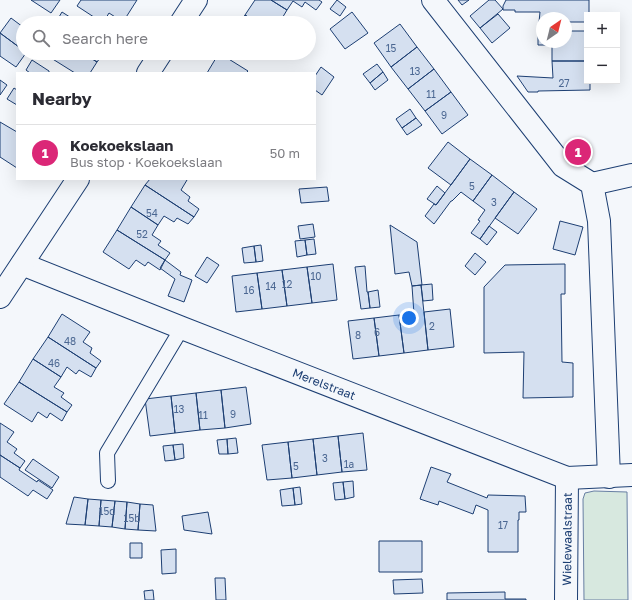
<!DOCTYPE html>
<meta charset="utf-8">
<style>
body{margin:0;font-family:"Golos Text",sans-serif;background:#f7f7f7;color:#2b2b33}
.controls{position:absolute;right:12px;top:12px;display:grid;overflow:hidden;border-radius:0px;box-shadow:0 4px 16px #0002}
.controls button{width:36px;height:36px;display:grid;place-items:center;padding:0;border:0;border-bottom:1px solid #e1e1e2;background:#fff;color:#2b2b33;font:20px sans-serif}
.compass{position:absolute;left:536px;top:12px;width:36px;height:36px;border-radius:50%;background:#fff;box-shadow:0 4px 16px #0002;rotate:35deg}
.you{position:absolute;left:409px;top:318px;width:14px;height:14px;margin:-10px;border:3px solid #fff;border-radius:50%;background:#1a73e8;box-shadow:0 0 0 6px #1a73e833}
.badge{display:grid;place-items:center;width:26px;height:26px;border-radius:50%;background:#db2777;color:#fff;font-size:13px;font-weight:700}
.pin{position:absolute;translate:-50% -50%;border:2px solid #fff;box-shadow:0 1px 4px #0006}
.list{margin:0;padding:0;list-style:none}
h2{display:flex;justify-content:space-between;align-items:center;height:52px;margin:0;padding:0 16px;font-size:17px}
h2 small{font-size:13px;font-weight:400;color:#7c7c81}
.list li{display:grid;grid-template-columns:26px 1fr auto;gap:12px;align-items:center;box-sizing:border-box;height:56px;padding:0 16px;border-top:1px solid #e1e1e2}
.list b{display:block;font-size:15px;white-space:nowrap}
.list p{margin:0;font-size:13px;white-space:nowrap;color:#7c7c81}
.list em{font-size:13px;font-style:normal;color:#7c7c81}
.icon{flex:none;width:22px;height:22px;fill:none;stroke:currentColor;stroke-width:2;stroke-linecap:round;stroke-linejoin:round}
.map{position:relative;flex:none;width:632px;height:600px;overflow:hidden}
.search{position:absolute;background:#fff;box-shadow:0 4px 16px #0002;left:16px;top:16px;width:300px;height:44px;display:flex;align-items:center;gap:10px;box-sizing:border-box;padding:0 14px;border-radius:22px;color:#7c7c81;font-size:15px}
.panel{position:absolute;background:#fff;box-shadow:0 4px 16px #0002;left:16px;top:72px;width:300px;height:108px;border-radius:0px}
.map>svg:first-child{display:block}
</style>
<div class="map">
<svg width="632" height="600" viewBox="0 0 632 600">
<rect width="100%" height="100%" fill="#f4f7fb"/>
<path fill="#d7e8df" stroke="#687fa3" d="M594 491 627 492 628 600H584L583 499 585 493Z"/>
<path fill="#d5e0f0" stroke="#1d3f73" d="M31 0H60L51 13Z
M81 0H137L123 22 109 13 103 23 77 6Z
M255 0H271L287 10 281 20 285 23H258L245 15Z
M271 0H319L322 2 316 10 305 2 302 7 293 1 287 10Z
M337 0 346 7 340 16 330 9Z
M458 0H469L462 5Z
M489 0H495L503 9 480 28 470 16Z
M506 0H589V15H587V22H566V18H542V22H539L540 12H515V10H503V6Z
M62 12 79 23 56 22Z
M352 12 368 33 345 49 330 29Z
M498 14 510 28 492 43 480 28Z
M245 15 258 23H239Z
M11 18 23 27V50L0 33Z
M400 24 417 47 391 67 374 43Z
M566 31H587V61H552V45H538V32H542V42H566Z
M0 33 23 50V53H26L16 67 0 56Z
M417 47 434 69 408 89 391 67Z
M43 53H83L97 62 90 73H75Z
M83 53H104L97 62Z
M219 53 248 71 246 73H207Z
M32 60 49 71V73H30L26 70Z
M552 61H587V81H590V90L538 91V92H528L517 76 553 78Z
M377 64 383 72 370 83 363 74Z
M321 67 334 77 322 95 315 90V76Z
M434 69 451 92 425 111 408 89Z
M383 72 388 80 375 90 370 83Z
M0 80 7 85 0 95Z
M14 88 17 90V105L7 99Z
M451 92 468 115 442 134 425 111Z
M410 109 416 118 402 128 396 119Z
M416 118 422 125 407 135 402 128Z
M0 122 17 132V168L0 157Z
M448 142 470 159 451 185 428 168Z
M470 159 492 175 473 201 461 192 452 201H451L434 224 425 216 434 204 436 205Z
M492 175 514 192 480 239 471 233 480 221 478 220 485 210 473 201Z
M150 179H185L187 180 181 190 190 197 188 201 199 209 194 217 145 185Z
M145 185 194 217 188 224 177 218 174 222 164 216 158 225 131 207Z
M437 186 445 193 436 205 427 199Z
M327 187 329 201 301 203 299 189Z
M514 192 537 209 518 234 495 218Z
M131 207 158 225 152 235 161 241 158 245 170 253 165 260 117 230Z
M560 221 583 227 575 255 553 249Z
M313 224 315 237 300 239 298 226Z
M390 225 417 242 422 285 412 286 409 272 395 274Z
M489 226 497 232 487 245 480 239Z
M117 230 165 260 160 270 148 262 145 266 136 260 129 269 103 252Z
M314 239 316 254 307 255 305 240Z
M305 240 307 255 297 257 295 241Z
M261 245 263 261 256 262 254 246Z
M254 246 256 262 244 263 242 248Z
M475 253 486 262 475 275 465 266Z
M207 257 219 265 207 283 195 276Z
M165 260 181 272 180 275 192 280 184 302 168 296 175 279 160 268Z
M333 264 337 300 312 303 307 267Z
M565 264V294H561L562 362 573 363V397L523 398 524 352 484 353V287L505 265Z
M365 266 367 292H368L370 308 361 309 355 267Z
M307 267 312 303 287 306 282 270Z
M282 270 287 306 262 309 257 273Z
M257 273 262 309 236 312 232 276Z
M432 284 433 300 423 301 421 285Z
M421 285 428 350 404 353 399 315 414 314 412 286Z
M378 290 380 307 370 308 368 292Z
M450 309 454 347 428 350 424 312Z
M62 314 90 332 83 342 92 348 90 353 101 361 96 368 48 337Z
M399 315 404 353 379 356 374 318Z
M374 318 379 356 353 359 348 321Z
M48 337 96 368 91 377 79 370 76 374 67 367 61 377 33 359Z
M33 359 61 377 54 387 64 393 61 397 72 405 67 412 19 382Z
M19 382 67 412 62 421 50 413 47 418 38 412 32 422 4 404Z
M246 387 251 424 225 428 221 390Z
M221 390 225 428 200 430 196 393Z
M196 393 200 430 175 433 171 396Z
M171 396 175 433 150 436 145 399Z
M0 423 14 432 7 442 17 449 14 453 25 461 20 468 0 455Z
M363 433 367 470 342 472 338 436Z
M338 436 342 472 317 475 313 439Z
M236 438 238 453 228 454 227 439Z
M227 439 228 454H219L217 440Z
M313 439 317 475 292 478 288 442Z
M288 442 292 478 267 480 262 445Z
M183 444 184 458 175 460 173 445Z
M173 445 175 460 165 461 163 446Z
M0 455 20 468 19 470 37 482 38 480 53 490 47 499 33 490 28 496 0 477Z
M33 459 59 477 52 488 25 470Z
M431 467 451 474 447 482 487 498 488 495 525 496 526 512H519V520H518V552H488V510L476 505 473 514 439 501 438 505 420 499Z
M353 481 354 497 345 499 343 482Z
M343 482 345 499 335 500 333 483Z
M300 487 302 504 295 505 293 488Z
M293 488 295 505 282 506 280 490Z
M74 497 88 499 85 525 66 524Z
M88 499 101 500 99 526 85 525Z
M101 500 115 501 112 527 99 526Z
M115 501 127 502 125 529 112 527Z
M127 502 140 504 138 530 125 529Z
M140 504 153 505 156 531 138 530Z
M208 512 212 534 184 530 182 516Z
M379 541H422V572H379Z
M130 543H142V558H130Z
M176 549V573L162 574 161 550Z
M215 578H225L226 600H216Z
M422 579 423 593 394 594 393 580Z
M153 590 154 600H145L144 591Z
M505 592V599H526V600H447V593Z"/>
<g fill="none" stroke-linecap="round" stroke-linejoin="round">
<defs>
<path id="lane" d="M108 481 107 453 182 328"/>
<g id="street">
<path d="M433 0 563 166 592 184 599 221 609 477"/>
<path d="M181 23 196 0"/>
<path d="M148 73 161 53"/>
<path d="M592 184 632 175"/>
<path id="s1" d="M22 264 182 328 567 478 632 475"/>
<path d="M0 297 78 179"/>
<path id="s2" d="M566 600 567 478"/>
</g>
</defs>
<use href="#lane" stroke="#1d3f73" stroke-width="16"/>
<use href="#street" stroke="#1d3f73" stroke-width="24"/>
<use href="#lane" stroke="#f4f7fb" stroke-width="14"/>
<use href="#street" stroke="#f4f7fb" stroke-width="22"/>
</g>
<g text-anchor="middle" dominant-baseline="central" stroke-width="3" stroke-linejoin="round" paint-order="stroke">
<g font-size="10" fill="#4b6792">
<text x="391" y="48">15</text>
<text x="415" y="71">13</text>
<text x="564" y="83">27</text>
<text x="431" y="94">11</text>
<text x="444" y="115">9</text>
<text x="472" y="186">5</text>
<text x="494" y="202">3</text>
<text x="152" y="213">54</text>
<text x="142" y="234">52</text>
<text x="316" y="276">10</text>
<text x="287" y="284">12</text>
<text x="271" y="286">14</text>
<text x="249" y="290">16</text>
<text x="432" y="326">2</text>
<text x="377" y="332">6</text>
<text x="358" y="335">8</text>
<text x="70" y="341">48</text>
<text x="54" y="363">46</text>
<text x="179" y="409">13</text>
<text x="233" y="414">9</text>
<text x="203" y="415">11</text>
<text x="325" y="458">3</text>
<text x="349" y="464">1a</text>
<text x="296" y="466">5</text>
<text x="107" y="511">15d</text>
<text x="132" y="518">15b</text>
<text x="503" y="525">17</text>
</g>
<g font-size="12" fill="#1d3f73" stroke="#f4f7fb">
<text stroke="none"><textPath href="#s1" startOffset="325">Merelstraat</textPath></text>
<text stroke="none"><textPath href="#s2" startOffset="61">Wielewaalstraat</textPath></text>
</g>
</g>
</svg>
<div class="controls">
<button>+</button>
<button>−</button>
</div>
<svg class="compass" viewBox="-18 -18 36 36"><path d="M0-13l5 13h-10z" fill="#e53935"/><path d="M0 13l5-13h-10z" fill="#7c7c81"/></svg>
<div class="you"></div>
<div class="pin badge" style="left:578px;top:152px">1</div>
<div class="search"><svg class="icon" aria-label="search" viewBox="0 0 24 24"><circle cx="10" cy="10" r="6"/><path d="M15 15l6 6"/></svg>Search here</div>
<section class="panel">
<h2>Nearby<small></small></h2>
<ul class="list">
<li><span class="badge">1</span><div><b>Koekoekslaan</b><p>Bus stop · Koekoekslaan</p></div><em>50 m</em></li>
</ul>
</section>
</div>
